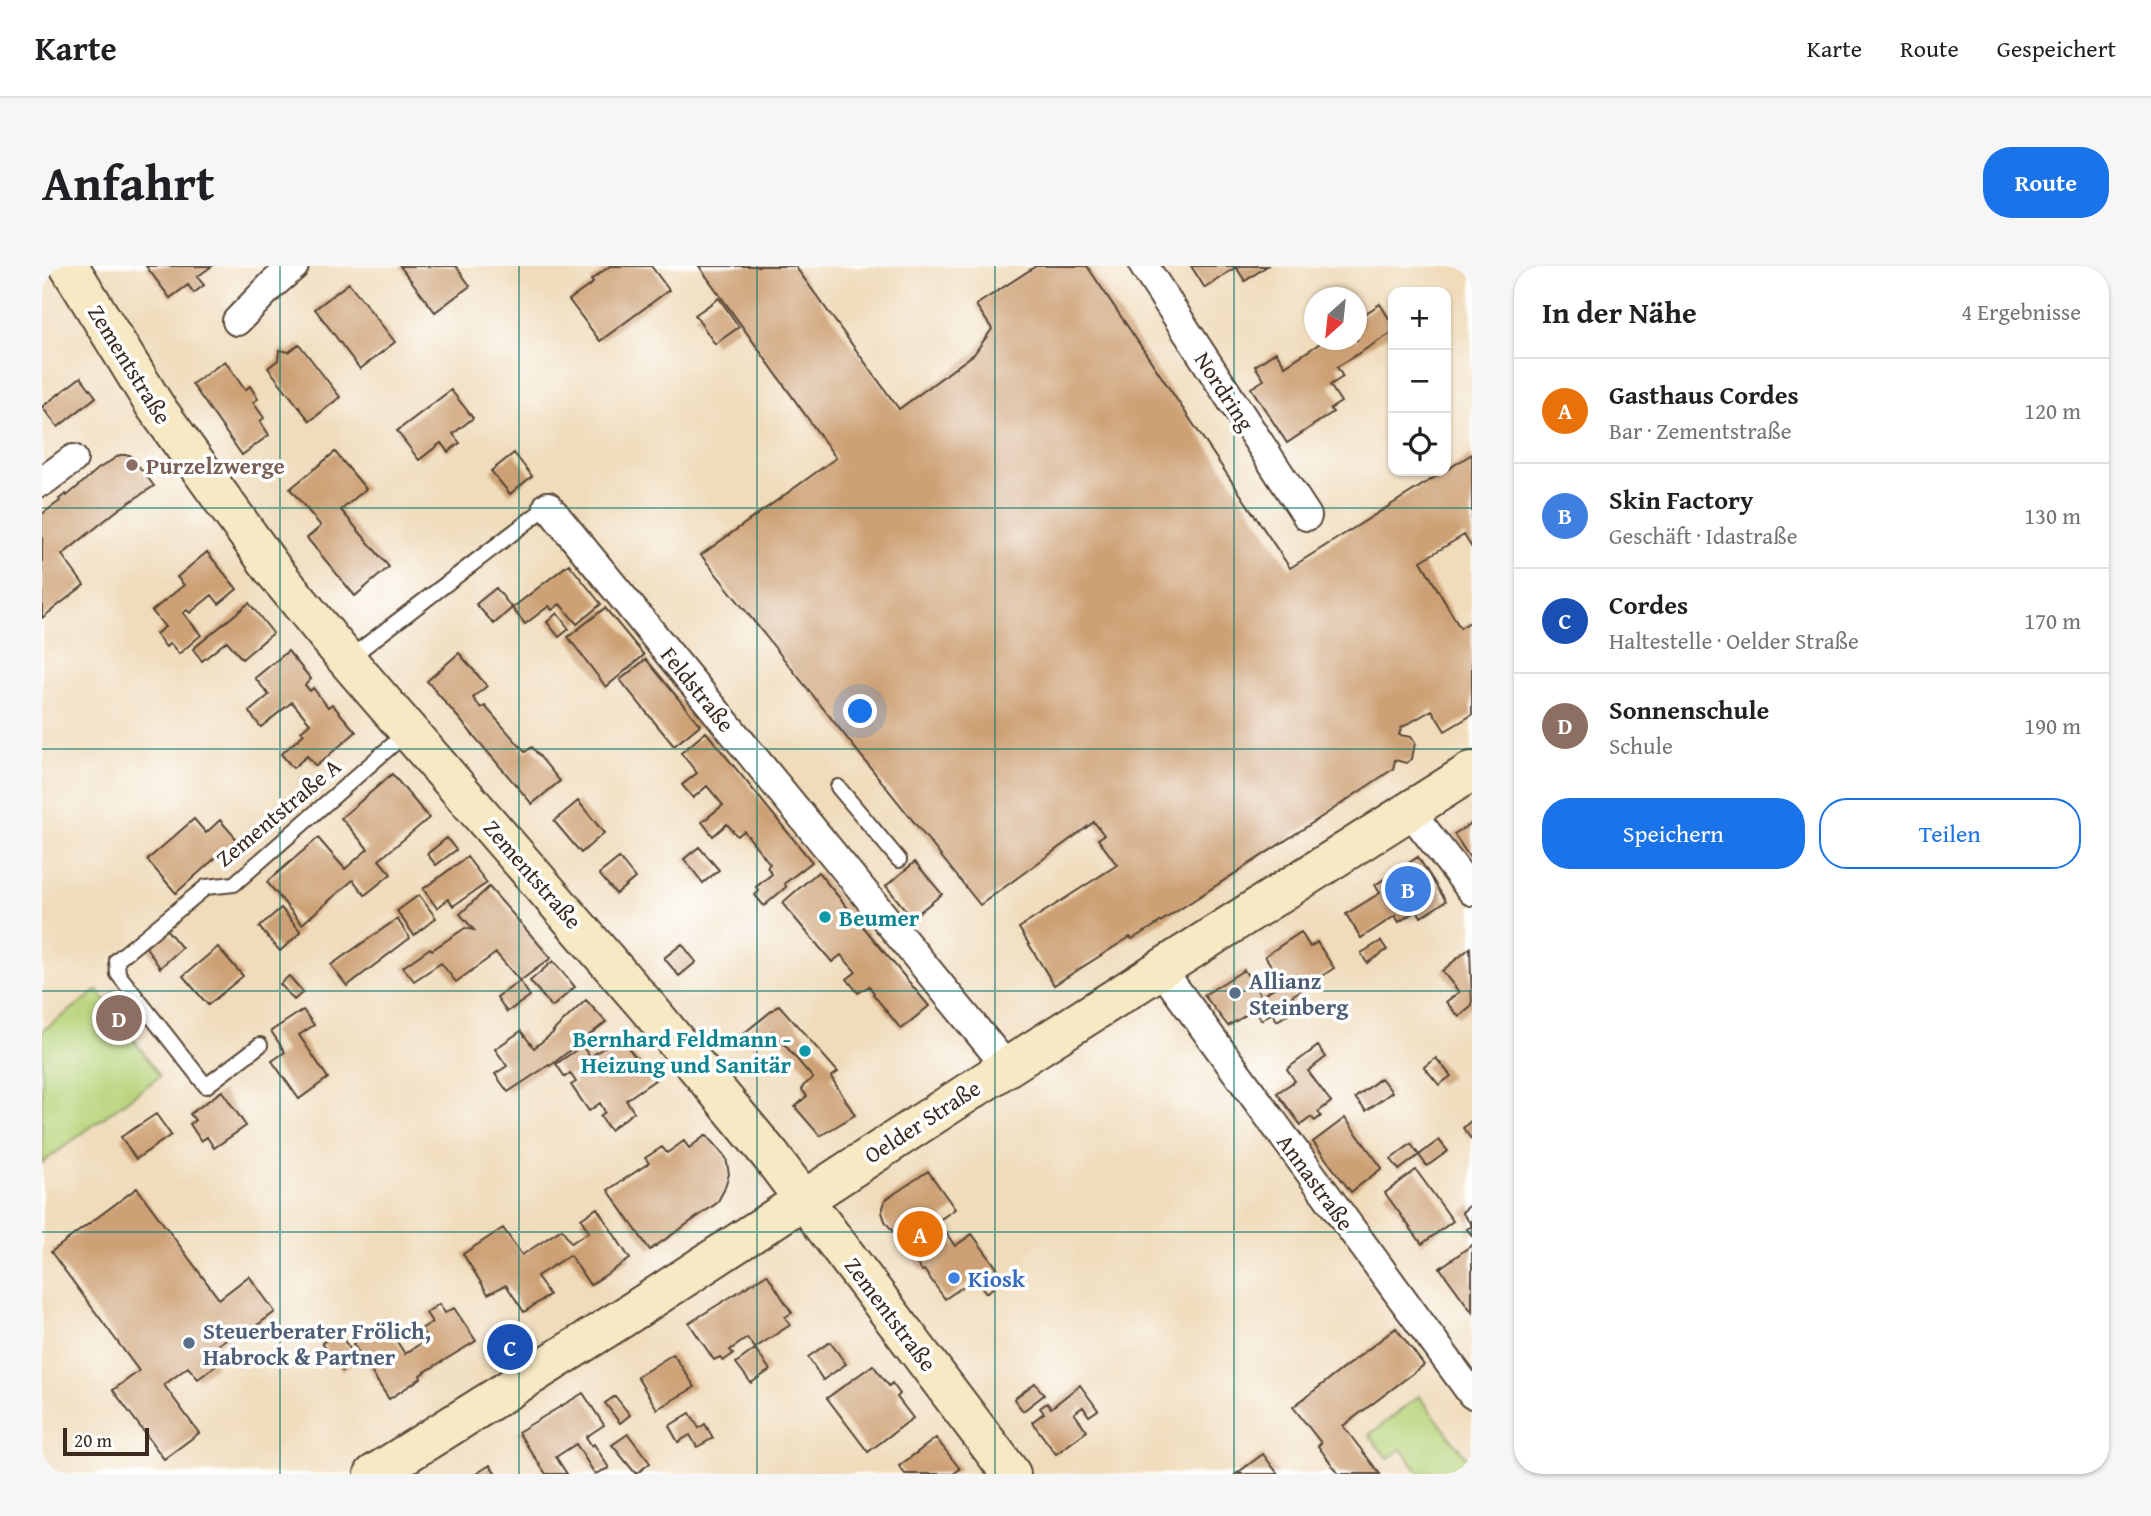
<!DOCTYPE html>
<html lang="de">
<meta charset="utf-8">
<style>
body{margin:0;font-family:"Gentium Book Plus",serif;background:#f6f6f6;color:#202124}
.controls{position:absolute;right:21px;top:21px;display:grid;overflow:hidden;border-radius:14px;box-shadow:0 2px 5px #0004}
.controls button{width:63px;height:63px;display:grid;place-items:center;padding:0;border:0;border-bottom:2px solid #e0e0e0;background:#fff;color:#202124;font:35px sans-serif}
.compass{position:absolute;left:1262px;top:21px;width:63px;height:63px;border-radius:50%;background:#fff;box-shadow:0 2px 5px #0004;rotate:207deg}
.scale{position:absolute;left:21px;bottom:18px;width:86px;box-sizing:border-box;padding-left:7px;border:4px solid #3b2a1e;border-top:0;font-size:19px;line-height:24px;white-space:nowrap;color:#3b2a1e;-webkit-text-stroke:5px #fff;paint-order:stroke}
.you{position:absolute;left:819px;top:446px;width:24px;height:24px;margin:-18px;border:5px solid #fff;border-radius:50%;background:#1a73e8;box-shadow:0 0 0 10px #1a73e833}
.badge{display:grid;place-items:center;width:46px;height:46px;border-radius:50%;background:#1a73e8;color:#fff;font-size:23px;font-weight:700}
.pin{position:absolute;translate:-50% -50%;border:4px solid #fff;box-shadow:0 2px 7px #0006}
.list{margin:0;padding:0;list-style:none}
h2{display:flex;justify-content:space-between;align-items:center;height:91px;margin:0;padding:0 28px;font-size:30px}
h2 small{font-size:23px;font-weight:400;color:#757577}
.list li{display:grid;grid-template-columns:46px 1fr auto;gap:21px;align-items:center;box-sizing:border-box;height:105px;padding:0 28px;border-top:2px solid #e0e0e0}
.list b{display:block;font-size:26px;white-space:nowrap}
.list p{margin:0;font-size:23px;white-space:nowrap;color:#757577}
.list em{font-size:23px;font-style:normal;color:#757577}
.actions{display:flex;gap:14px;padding:21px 28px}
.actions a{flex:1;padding:16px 0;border:2px solid #1a73e8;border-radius:28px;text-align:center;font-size:24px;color:#1a73e8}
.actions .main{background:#1a73e8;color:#fff}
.icon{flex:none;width:38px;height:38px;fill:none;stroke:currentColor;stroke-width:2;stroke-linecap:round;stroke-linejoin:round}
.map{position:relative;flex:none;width:1430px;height:1208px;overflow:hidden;border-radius:28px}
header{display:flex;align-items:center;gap:42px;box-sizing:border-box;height:98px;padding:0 35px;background:#fff;border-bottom:2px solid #e0e0e0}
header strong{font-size:33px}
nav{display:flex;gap:38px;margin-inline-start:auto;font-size:24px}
.intro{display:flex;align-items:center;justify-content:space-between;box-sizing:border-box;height:168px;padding:0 42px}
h1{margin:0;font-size:49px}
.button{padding:18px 32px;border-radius:28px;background:#1a73e8;color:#fff;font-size:24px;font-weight:700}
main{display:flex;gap:42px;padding:0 42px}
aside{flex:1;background:#fff;border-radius:28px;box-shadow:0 2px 5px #0004}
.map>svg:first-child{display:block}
</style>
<header>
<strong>Karte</strong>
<nav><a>Karte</a><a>Route</a><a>Gespeichert</a></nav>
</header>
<div class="intro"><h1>Anfahrt</h1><a class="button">Route</a></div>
<main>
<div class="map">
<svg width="1430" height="1208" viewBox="0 0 1430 1208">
<rect width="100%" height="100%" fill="#fff"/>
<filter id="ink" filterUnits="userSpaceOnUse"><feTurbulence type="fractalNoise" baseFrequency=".0143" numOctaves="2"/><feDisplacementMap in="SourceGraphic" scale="14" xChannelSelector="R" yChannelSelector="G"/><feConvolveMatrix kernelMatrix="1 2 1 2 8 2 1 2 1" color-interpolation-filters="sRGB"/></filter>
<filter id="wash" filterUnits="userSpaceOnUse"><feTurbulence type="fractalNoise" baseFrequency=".00686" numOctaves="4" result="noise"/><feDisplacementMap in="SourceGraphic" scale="28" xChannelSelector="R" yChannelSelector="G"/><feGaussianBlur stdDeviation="1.57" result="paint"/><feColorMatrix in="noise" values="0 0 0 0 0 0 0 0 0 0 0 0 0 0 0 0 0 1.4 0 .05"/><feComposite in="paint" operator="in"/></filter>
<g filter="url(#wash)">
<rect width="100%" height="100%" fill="#f0dcbb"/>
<path fill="#b7d379" stroke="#797e4c" stroke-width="2" d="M56 724 118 810 0 897V765Z
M1377 1130 1430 1199V1208H1378L1359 1183 1346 1193 1327 1169Z"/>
<g id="blocks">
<path fill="#cda174" d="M104 0H170L155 11 162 19 152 27 146 19 128 32Z
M358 0H414L428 20 393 46Z
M568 0H609L627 24 558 75 527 34 551 17 549 14Z
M657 0H753L857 143 932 88 950 63 934 39 994 0H1045L1248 302 1430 188V282L1422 269 1379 295 1418 362 1430 355V449L1403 465 1390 444 1359 462 1357 469 1369 471 1373 477 1370 493 1364 497 1353 494 1351 503 1284 548 1109 662 1090 673 1088 671 1012 719 977 662 1075 599 1056 573 1062 569 1052 556 938 639 659 289 794 192Z
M1149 0H1225L1203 15 1194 1 1163 22Z
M307 17 353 76 318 103 273 43Z
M677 32 697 61 673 78 653 49Z
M1338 38 1351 59V66L1295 101 1301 111 1288 119 1299 136 1288 143 1291 146 1245 177 1209 122 1222 114 1213 100 1234 86 1243 100 1283 74H1315V53Z
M257 78 298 131 268 155 226 102 236 94 237 84 247 86Z
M183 95 203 124 208 120 216 133 211 136 222 152 218 155 227 169 200 189 150 118Z
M39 111 54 131 16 161 0 141Z
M409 124 431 152 411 168 418 177 411 182 406 186 399 177 377 194 355 165Z
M293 186 324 223 299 244 347 301 313 330 265 272 279 260 248 223Z
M472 187 490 210 468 228 449 205Z
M78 189H88L112 220 77 243 20 289 42 319 0 352V248L18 235 17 233 24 228 25 230 56 203Z
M165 286 195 323 177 338 170 329 148 347 145 344 141 347 159 369 137 388 128 377 124 381 114 368 123 361 110 345 142 319 135 311Z
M527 298 559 338 535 358 518 338 510 344 507 340 483 358 470 342 452 358 434 338 454 322 470 342Z
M207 337 231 367 200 393 185 375 160 395 151 383Z
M563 342 602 389 564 421 526 371Z
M515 347 527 363 517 371 505 356Z
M246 385 269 413 263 419 268 425 271 422 286 441 290 438 314 466 274 500 265 490 251 502 239 488 262 468 259 465 268 457 250 436 219 461 207 446 227 429 213 412Z
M417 387 445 420 431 432 439 442 443 440 483 486 490 481 518 515 490 538 385 415Z
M604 393 658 459 632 480 578 414Z
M664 466 770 596 743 617 744 621 722 640 713 629 717 625 714 621 730 608 725 601 728 598 702 565 695 570 685 558 671 570 660 556 681 539 665 520 651 532 640 519 655 507 639 487Z
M350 508 387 552 337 594 349 608 323 629 311 614 260 658 225 616 276 572 303 603 326 583 299 552Z
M536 535 562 567 539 587 512 555Z
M152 553 164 567 178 554 198 577 183 589 180 586 134 627 105 594Z
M1430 557V595L1412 568Z
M405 572 414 584 394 599 385 588Z
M657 581 677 604 661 617 642 593Z
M425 591 445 617 411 640 406 633 395 642 381 623Z
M1376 591 1404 635 1379 651 1375 644 1357 656 1353 650 1319 672 1304 648 1338 627 1333 619Z
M577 592 593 612 574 628 557 608Z
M873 596 900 628 870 652 844 620Z
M776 606 887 740 859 763 831 728 832 727 827 720 816 727 805 713 814 706 799 689 790 696 740 637Z
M447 621 509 692 478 715 488 730 465 746 455 731 478 715 454 687 414 716 399 697 372 715 361 701 388 682 390 684 423 662 432 664 418 648Z
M377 629 394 652 372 669 355 645Z
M239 642 259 666 238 685 217 661Z
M355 653 368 672 305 720 289 699Z
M124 663 140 682 118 702 104 681Z
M1259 666 1268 681 1275 676 1292 702 1250 730 1257 741 1235 755 1230 747 1219 754 1212 744 1186 760 1162 729 1202 704 1219 730 1240 717 1223 690Z
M1339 675 1345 684 1325 697 1319 687Z
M640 678 654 696 637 710 622 692Z
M176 681 201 710 166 739 141 710Z
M1428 682 1430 740 1417 751 1404 736 1417 726 1400 705Z
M511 695 533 721 510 741 488 715Z
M247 710 261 726 252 734 238 718Z
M544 734 564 756 508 800 507 799 466 826 453 808 465 800 453 783 479 765 492 782 512 766 511 765Z
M737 739 796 806 789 811 813 849 778 870 753 841 765 830 760 824 761 820 771 812 731 765 711 781 701 768Z
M261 744 272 759 257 769 286 812 257 833 230 795 243 786 229 765Z
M577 771 613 814 584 834 592 846 568 864 558 850 563 846 558 837 547 845 529 819 534 816 528 807 523 811 514 798 540 780 548 791Z
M1276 780 1284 791 1266 805 1289 836 1276 846 1279 850 1273 855 1269 851 1259 859 1235 827 1253 815 1245 803Z
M1394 792 1409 810 1397 819 1382 801Z
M1339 812 1350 826 1324 845 1313 832Z
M180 825 204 860 172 882 165 871 159 875 148 858 153 854 148 848Z
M114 848 129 869 94 893 79 871Z
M1303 852 1340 902 1309 926 1271 876Z
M1430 854V874L1421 862Z
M664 869 684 892 687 908 682 924 675 937 608 984 566 924 607 897 603 892 620 881 625 887 642 875 647 882Z
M1397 874 1406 885 1385 900 1377 889 1357 904 1349 893 1369 878 1377 889Z
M1374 904 1411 955 1380 978 1343 927Z
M886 905 913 943 896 955 913 980 930 968 963 1013 944 1027 934 1012 903 1033 882 1004 880 1005 843 955 840 946 843 934Z
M95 922 177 1033 207 1010 233 1046 203 1068 199 1062 166 1086 175 1099 156 1113 146 1101 122 1119 157 1167 122 1193 71 1124 97 1105 9 986Z
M1430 938V970L1425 963 1430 960 1420 946Z
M555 942 588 993 548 1019 528 989 495 1010 507 1029 482 1046 464 1019 446 1028 421 988 461 962 480 989 520 963 529 977 547 966 539 953Z
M1430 979V1046L1398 1002Z
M725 1008 750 1047 743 1051 748 1059 713 1082 705 1072 688 1084 691 1088 681 1095 678 1091 672 1094 647 1057Z
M397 1038 403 1047 412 1042 434 1075 378 1109 379 1112 347 1133 311 1078 343 1057 363 1088 385 1073 379 1063 390 1056 384 1047Z
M1354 1062 1382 1099 1301 1160 1338 1208H1297L1276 1180 1279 1177 1251 1141Z
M296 1066 316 1094 300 1105 280 1077Z
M788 1076 804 1098 781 1114 766 1091Z
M713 1083 728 1104 709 1117 694 1097Z
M631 1088 653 1121 615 1143 595 1111Z
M831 1099 847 1120 850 1117 858 1128 855 1131 871 1152 826 1186 785 1132Z
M993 1117 1002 1129 981 1145 972 1133Z
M1038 1119 1056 1144 1047 1150 1041 1141 1032 1147 1045 1165 1014 1188 990 1156 1002 1147 998 1142 1005 1137 1009 1142Z
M541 1127 562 1159 544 1171 550 1180 552 1178 567 1202 553 1208 534 1178 514 1191 525 1208H504L476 1166Z
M573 1130 588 1149 578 1157 563 1137Z
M648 1147 657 1162 663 1158 671 1172 655 1181 648 1169 636 1176 627 1160Z
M586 1168 608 1197 594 1208 570 1179Z
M894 1172 918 1203 911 1208H863L857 1200Z
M1221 1188 1236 1208H1194Z
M448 1199 454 1208H434Z"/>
</g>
</g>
<g filter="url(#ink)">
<use href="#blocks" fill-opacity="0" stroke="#564536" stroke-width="2"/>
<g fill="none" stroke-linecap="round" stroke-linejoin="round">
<defs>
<path id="lane" d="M306 393 506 240
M796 521 857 594
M218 779 164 820 76 708 75 694 164 621 192 618 364 467"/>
<path id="street" d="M1102 0 1265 250
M195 55 231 18 252 0
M0 216 31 193
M506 240 965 801
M1367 544 1430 625
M1119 703 1430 1128"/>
<path id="secondary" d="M27 0 113 140 232 305 305 394 607 743 728 889 969 1208
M332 1208 579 1053 965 801 1430 505"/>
</defs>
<use href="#lane" stroke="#564536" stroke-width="18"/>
<use href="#street" stroke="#564536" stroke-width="32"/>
<use href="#secondary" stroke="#564536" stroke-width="42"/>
<use href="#lane" stroke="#fff" stroke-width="14"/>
<use href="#street" stroke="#fff" stroke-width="28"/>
<use href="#secondary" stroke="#f6e9c3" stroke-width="38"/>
</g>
</g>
<path fill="none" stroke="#0f766e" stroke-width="2" stroke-opacity="0.55" d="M238 0V1208M477 0V1208M715 0V1208M953 0V1208M1192 0V1208M0 242H1430M0 483H1430M0 725H1430M0 966H1430"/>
<circle fill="#8d6e63" stroke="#fff" stroke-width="2.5" cx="90" cy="199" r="7"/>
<g fill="#0f9aa8" stroke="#fff" stroke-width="2.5">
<circle cx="783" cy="651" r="7"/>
<circle cx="763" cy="785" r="7"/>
</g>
<g fill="#5c6f8a" stroke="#fff" stroke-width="2.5">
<circle cx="1193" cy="727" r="7"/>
<circle cx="147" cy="1077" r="7"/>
</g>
<circle fill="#3f7fe0" stroke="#fff" stroke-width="2.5" cx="912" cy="1012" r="7"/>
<g text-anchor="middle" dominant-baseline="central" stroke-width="7" stroke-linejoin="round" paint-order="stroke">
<g font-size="23" fill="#3b2a1e" stroke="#fff">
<text transform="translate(88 98) rotate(58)">Zementstraße</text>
<text transform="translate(1183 125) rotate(57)">Nordring</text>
<text transform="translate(656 423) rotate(51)">Feldstraße</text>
<text transform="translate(236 546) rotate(-40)">Zementstraße A</text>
<text transform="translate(491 608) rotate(49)">Zementstraße</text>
<text transform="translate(880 855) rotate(-33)">Oelder Straße</text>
<text transform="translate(1274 916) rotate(54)">Annastraße</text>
<text transform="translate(849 1048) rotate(53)">Zementstraße</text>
</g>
<g font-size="23" font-weight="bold" fill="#785e54" stroke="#fff" text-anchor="start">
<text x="104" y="199">Purzelzwerge</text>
</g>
<g font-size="23" font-weight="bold" fill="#0d838f" stroke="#fff" text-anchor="start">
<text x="797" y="651">Beumer</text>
<text x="749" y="772" text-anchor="end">Bernhard Feldmann -<tspan x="749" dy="26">Heizung und Sanitär</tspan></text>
</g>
<g font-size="23" font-weight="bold" fill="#4e5e75" stroke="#fff" text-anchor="start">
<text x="1207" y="714">Allianz<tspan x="1207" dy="26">Steinberg</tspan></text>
<text x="161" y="1064">Steuerberater Frölich,<tspan x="161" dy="26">Habrock &amp; Partner</tspan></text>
</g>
<g font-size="23" font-weight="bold" fill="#366cbe" stroke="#fff" text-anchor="start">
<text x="926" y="1012">Kiosk</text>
</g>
</g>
</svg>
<div class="controls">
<button>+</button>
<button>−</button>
<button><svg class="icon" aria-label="locate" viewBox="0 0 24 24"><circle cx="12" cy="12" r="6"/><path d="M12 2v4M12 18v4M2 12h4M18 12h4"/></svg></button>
</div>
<svg class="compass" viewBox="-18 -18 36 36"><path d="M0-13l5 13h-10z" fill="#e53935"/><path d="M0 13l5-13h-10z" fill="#757577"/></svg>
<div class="scale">20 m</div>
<div class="you"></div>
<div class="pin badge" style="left:878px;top:968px;background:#e8710a">A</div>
<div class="pin badge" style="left:1366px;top:623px;background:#3f7fe0">B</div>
<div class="pin badge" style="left:468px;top:1081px;background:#1a4fb4">C</div>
<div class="pin badge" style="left:77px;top:752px;background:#8d6e63">D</div>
</div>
<aside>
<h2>In der Nähe<small>4 Ergebnisse</small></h2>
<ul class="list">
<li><span class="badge" style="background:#e8710a">A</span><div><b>Gasthaus Cordes</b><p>Bar · Zementstraße</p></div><em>120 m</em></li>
<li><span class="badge" style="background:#3f7fe0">B</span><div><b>Skin Factory</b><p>Geschäft · Idastraße</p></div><em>130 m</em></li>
<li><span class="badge" style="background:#1a4fb4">C</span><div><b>Cordes</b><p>Haltestelle · Oelder Straße</p></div><em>170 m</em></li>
<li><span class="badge" style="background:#8d6e63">D</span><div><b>Sonnenschule</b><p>Schule</p></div><em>190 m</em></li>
</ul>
<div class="actions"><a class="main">Speichern</a><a>Teilen</a></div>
</aside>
</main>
